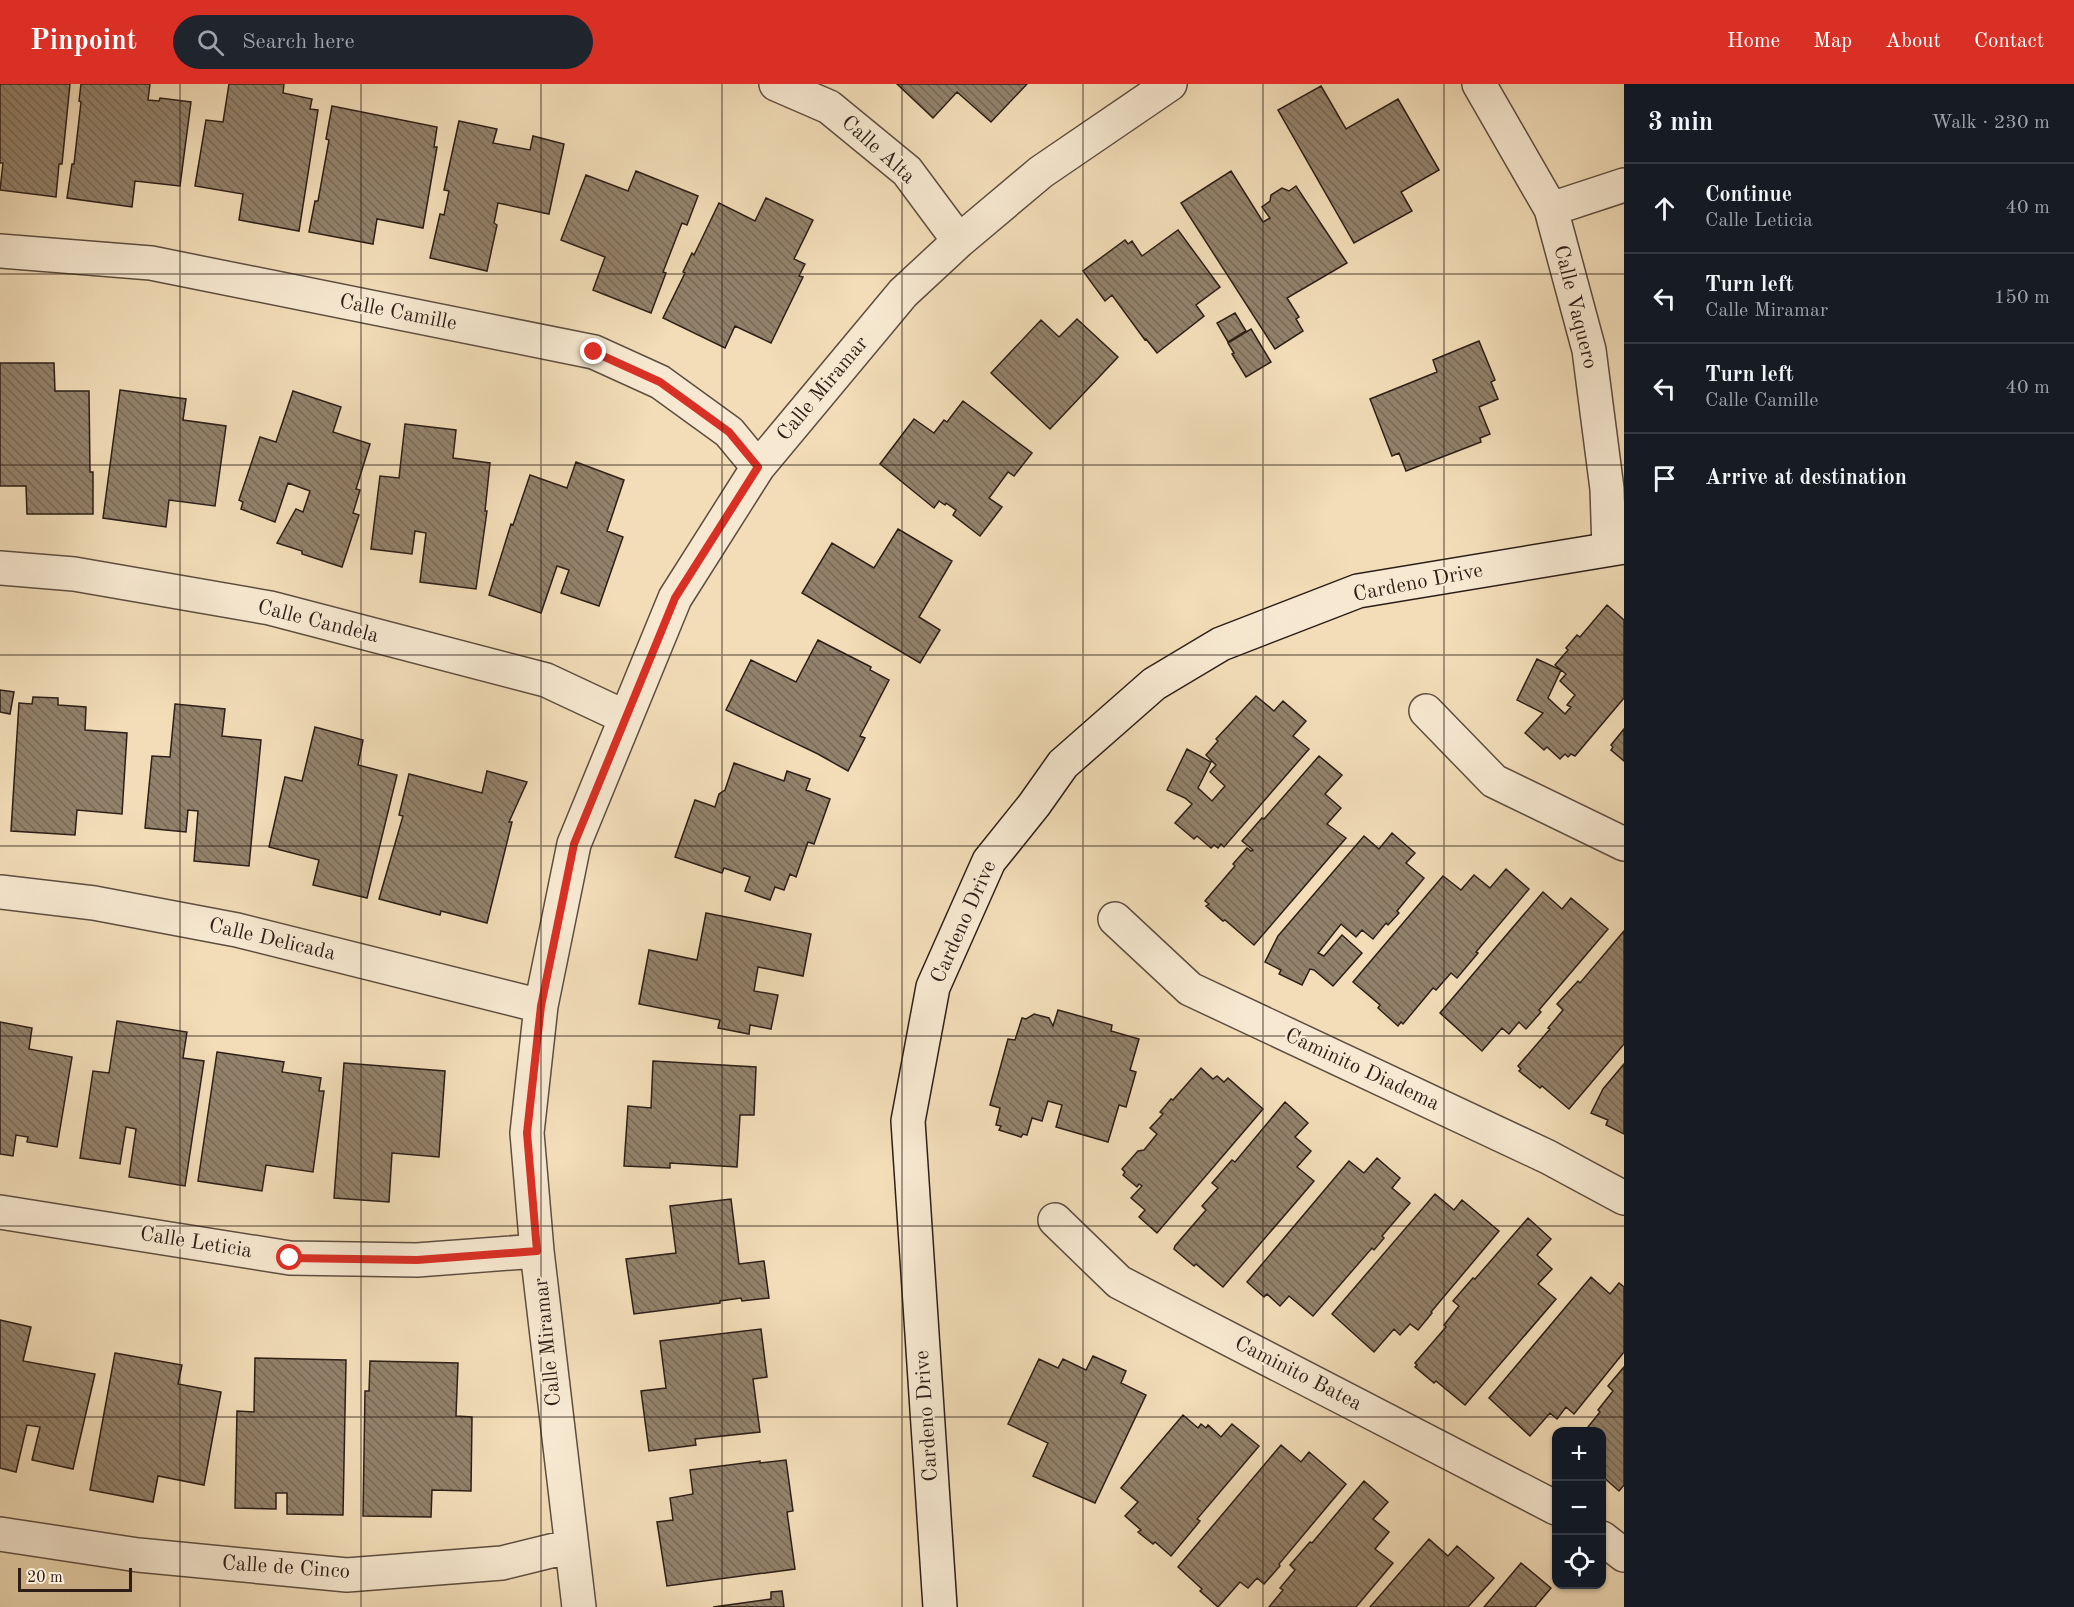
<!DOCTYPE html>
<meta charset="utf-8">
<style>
body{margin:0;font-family:"Old Standard TT",serif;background:#20242c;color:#f1f3f6}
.controls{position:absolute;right:18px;bottom:18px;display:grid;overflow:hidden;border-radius:12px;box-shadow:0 2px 4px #0004}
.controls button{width:54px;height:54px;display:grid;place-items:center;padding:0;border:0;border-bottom:2px solid #363941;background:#171b24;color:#f1f3f6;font:30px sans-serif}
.scale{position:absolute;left:18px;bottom:15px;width:114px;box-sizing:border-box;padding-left:6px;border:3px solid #2d1f18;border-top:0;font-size:16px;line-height:21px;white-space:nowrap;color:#2d1f18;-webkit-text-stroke:4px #f7e9d1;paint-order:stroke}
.stop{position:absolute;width:18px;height:18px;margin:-14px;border:4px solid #d93025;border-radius:50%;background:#fff}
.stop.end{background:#d93025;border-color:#fff;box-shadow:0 2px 6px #0008}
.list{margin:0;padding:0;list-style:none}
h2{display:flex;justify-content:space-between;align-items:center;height:78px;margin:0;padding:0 24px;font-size:26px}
h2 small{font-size:20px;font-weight:400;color:#9ea1a6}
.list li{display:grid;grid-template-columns:39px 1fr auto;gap:18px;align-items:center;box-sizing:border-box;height:90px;padding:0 24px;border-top:2px solid #363941}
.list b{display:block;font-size:22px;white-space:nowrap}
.list p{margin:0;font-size:20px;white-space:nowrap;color:#9ea1a6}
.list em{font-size:20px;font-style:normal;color:#9ea1a6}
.icon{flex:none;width:33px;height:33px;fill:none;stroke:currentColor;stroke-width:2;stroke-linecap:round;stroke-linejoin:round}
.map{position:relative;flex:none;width:1624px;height:1523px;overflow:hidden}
header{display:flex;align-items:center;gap:36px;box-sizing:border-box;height:84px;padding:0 30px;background:#d93025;color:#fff}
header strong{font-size:28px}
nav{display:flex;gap:33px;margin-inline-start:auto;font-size:21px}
.search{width:420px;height:54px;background:#20242c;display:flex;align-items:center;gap:15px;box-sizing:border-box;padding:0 21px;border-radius:33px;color:#9ea1a6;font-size:22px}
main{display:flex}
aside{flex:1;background:#171b24}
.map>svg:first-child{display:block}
</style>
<header>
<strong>Pinpoint</strong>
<div class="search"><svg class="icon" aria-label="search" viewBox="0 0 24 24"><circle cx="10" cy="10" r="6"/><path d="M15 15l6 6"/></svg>Search here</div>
<nav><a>Home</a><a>Map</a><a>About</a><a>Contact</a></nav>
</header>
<main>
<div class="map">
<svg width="1624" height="1523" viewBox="0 0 1624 1523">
<defs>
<pattern id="building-back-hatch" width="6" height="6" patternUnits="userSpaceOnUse" patternTransform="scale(1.5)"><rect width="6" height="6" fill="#93826b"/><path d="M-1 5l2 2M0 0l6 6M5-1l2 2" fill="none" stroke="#786a57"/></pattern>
</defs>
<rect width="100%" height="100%" fill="#f2ddb8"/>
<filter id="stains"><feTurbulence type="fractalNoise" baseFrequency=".00333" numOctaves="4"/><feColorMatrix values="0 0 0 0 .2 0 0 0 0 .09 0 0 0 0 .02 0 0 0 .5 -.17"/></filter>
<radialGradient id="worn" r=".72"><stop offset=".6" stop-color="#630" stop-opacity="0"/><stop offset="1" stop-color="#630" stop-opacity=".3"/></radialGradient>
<path fill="url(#building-back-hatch)" stroke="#2d1f18" stroke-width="1.5" d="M0 0H70L62 80H59L56 113 0 106 3 79H0Z
M81 0H150L148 16 159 17 160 14 191 18 180 102 135 97 132 123 67 114 72 80H74L81 18 79 17Z
M229 0H284L283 9 312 15 310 25 318 26 299 147 239 136 243 110 195 102 206 36 223 38Z
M897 0H1027L991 38 957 8 933 34Z
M1321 2 1346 45 1398 15 1439 86 1401 108 1412 127 1354 159 1278 26Z
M332 22 437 43 434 63H437L423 144 377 135 373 160 309 148 315 117H318L329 56 326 55Z
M459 37 497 45 493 59 530 66 533 52 564 60 549 130 498 119 494 139 497 141 487 187 430 174 440 130 444 131 449 107 444 106Z
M636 87 698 112 687 141 682 139 663 188 666 189 651 229 593 206 605 173 561 156 586 91 628 107Z
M1231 87 1263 138 1270 134 1262 123 1270 117 1271 111 1282 104 1289 107 1296 102 1347 179 1287 214 1299 233 1296 235 1303 247 1275 265 1181 119Z
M766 114 813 136 794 175 805 180 799 192 803 193 771 259 735 242 725 264 663 234 685 189 683 188 692 169 694 171 719 119 755 137Z
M1178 146 1220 203 1196 221 1204 232 1157 269 1146 255 1145 256 1112 211 1105 217 1083 187 1125 156 1128 160 1132 157 1142 172Z
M1235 229 1246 247 1228 258 1217 239Z
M1077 235 1118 273 1050 345 991 289 1041 236 1059 253Z
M1251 245 1271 278 1246 293 1232 270 1234 269 1228 259Z
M1479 257 1495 296 1491 298 1498 315 1479 323 1490 350 1480 354 1481 358 1406 387 1399 369 1392 372 1370 315 1437 288 1433 276Z
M0 279H54L55 307H89L90 388H93V430H27L26 402H0Z
M120 306 186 315 183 336 226 342 215 422 169 416 166 443 103 434Z
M293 307 341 323 333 348 370 360 356 405 360 406 353 429 359 431 342 483 302 470V467L277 459 296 425 303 428 310 407 288 399 275 438 241 425 243 418 239 416 260 353 276 358Z
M963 317 1032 369 1014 392 1008 388 989 414 1002 423 980 452 953 431 956 426 946 419 945 421 939 417 934 424 880 380 914 335 934 349 944 336 947 338Z
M405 340 456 346 453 374 490 379 485 427H487L476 505 420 498 426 449 415 447 412 470 371 465 380 392 399 394Z
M576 378 624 396 607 447 623 453 599 522 561 509 569 486 557 482 541 529 489 511 511 440 513 441 530 391 567 404Z
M898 445 952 477 919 533 940 546 920 579 802 509 832 459 874 484Z
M1607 521 1624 536V614L1575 672 1571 670 1568 673 1565 670 1560 675 1547 663 1544 666 1525 649 1543 629 1517 616 1537 575 1561 586 1548 614 1565 630 1571 623 1567 621 1575 611 1560 597 1566 590 1555 581 1568 566 1566 564 1577 551 1580 553Z
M818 556 871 583 870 586 889 596 860 652 865 654 848 687 818 670 726 626 751 576 796 598Z
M0 606 14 608 10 630 0 628Z
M1256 612 1274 627 1283 617 1306 637 1293 652 1309 665 1224 763 1221 760 1218 764 1214 761 1211 764 1197 752 1194 755 1175 739 1192 720 1185 714 1167 706 1187 665 1211 678 1198 704 1212 717 1225 702 1210 688 1216 681 1206 671 1218 657 1216 655Z
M33 613 58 614V621L86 623 85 646 127 649 122 730 77 726 75 751 11 747 19 619 32 620Z
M175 620 225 625 222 652 261 656 249 782 194 777 198 727 188 726 186 748 145 744 152 672 170 673Z
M315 643 363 656 358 681 397 691 367 814 313 801 319 776 269 763 285 693 302 697Z
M1624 645V677L1611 666 1613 663 1611 661Z
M1319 672 1342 691 1325 710 1341 724 1327 740 1346 754 1254 861 1225 836 1223 837 1206 822 1209 820 1205 817 1235 782 1233 780 1247 764 1251 767 1253 766 1242 757 1262 734 1264 735Z
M734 679 784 697 787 687 810 695 806 706 830 715 814 760 808 758 796 793 790 790 784 806 775 803 770 816 745 807 750 793 724 784 722 789 675 773 695 716 715 723 719 710 725 706Z
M487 687 527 698 509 738H512L487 839 441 827 440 831 379 815 403 732 399 731 409 690 482 709Z
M1392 749 1415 769 1406 779 1424 794 1397 827 1399 829 1388 841 1386 839 1373 855 1362 846 1356 853 1341 840 1318 869 1324 872 1342 851 1362 869 1333 902 1314 886 1310 885 1302 901 1279 890 1281 886 1265 878 1278 852 1364 752 1379 765Z
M1506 785 1529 805 1476 868 1478 869 1457 894 1451 889 1436 906 1433 904 1403 940 1401 938 1398 942 1378 924 1380 921 1353 898 1443 792 1461 806 1474 791 1490 804Z
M1543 808 1562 825 1571 814 1608 845 1539 926 1541 928 1526 945 1519 938 1509 950 1502 944 1482 967 1440 929Z
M706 829 811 850 803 892 758 883 754 907 778 911 771 945 750 941 749 950 718 944 720 936 639 920 649 866 697 876Z
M1624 847V960L1569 1025 1542 1002 1540 1004 1519 987 1521 985 1518 982 1550 945 1548 944 1563 926 1557 920 1578 897 1580 899Z
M1058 926 1112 941 1111 947 1139 955 1130 986 1136 988 1126 1023 1119 1021 1108 1058 1056 1043 1062 1021 1048 1017 1042 1037 1032 1034 1027 1051 1023 1050 1021 1053 999 1046 1001 1042 996 1041 1000 1024 990 1021 1008 955 1015 956 1022 934 1026 935 1034 930 1049 934 1053 942Z
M117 937 187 948 183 974 204 977 185 1102 129 1093 136 1045 126 1043 120 1080 80 1074 93 987 109 989Z
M0 938 32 944 29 965 72 973 57 1063 27 1058 28 1053 16 1051 13 1072 0 1070Z
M217 968 284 978 282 988 321 994 319 1007H324L313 1088 266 1081 262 1107 198 1097Z
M653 977 756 983 754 1031H740L737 1083 670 1079V1084L624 1082 628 1022 651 1024Z
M344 979 445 987 439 1073 392 1069 389 1118 334 1114Z
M1624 980V1050L1606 1041 1608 1036 1591 1029 1603 1005Z
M1201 984 1213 995 1217 992 1224 998 1228 994 1263 1025 1157 1149 1139 1133 1145 1126 1131 1114 1142 1102 1139 1100 1137 1103 1123 1091 1125 1088 1122 1085 1138 1067 1144 1066 1157 1050 1150 1044 1163 1030 1160 1028 1171 1015 1173 1016Z
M1285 1018 1308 1039 1295 1053 1311 1067 1297 1083 1314 1097 1223 1203 1196 1180 1194 1182 1174 1165 1175 1162 1206 1126 1202 1122 1218 1104 1212 1099 1232 1076 1235 1078Z
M1377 1074 1400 1094 1392 1104 1410 1119 1382 1152 1384 1154 1374 1166 1372 1164 1313 1232 1289 1212 1280 1222 1267 1210 1264 1213 1247 1198 1349 1077 1364 1089Z
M1435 1110 1454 1126 1462 1116 1499 1147 1431 1228 1432 1229 1418 1246 1410 1240 1400 1251 1394 1245 1374 1268 1332 1230Z
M731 1115 739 1180 764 1177 769 1214 742 1217 741 1214 720 1217V1219L634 1230 626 1175 676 1169 670 1122Z
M1528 1134 1551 1155 1537 1171 1552 1185 1538 1200 1556 1215 1465 1321 1436 1297 1434 1299 1415 1283 1417 1281 1415 1279 1446 1243 1444 1241 1459 1222 1453 1217 1473 1194 1475 1195Z
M1591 1193 1610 1210 1619 1199 1624 1203V1268L1574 1330 1566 1323 1557 1335 1550 1329 1530 1352 1489 1314Z
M0 1236 31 1243 23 1277 95 1290 73 1385 32 1376 40 1343 27 1341 16 1388 0 1384Z
M761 1245 767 1293 753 1295 760 1348 695 1355 696 1361 649 1367 641 1307 666 1304 660 1257Z
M115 1269 182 1281 178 1300 221 1308 204 1401 158 1392 153 1418 90 1406Z
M1093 1272 1126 1287 1121 1299 1146 1311 1095 1419 1033 1392 1048 1359 1008 1340 1039 1275 1058 1284 1063 1275 1086 1286Z
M255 1274 346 1276 343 1431 287 1430V1409H276V1425L235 1424 237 1327 254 1328Z
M370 1277 458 1279 456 1332 472 1333 471 1407 432 1406 431 1433 363 1432 365 1307H369Z
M1624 1283V1401L1619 1407 1602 1392V1348H1584L1600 1328 1598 1326 1613 1307 1608 1302Z
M1183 1331 1198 1344 1201 1340 1206 1344 1208 1341 1221 1353 1232 1340 1259 1362 1197 1435 1200 1437 1171 1472 1155 1458 1153 1460 1138 1448 1141 1446 1125 1432 1138 1418 1121 1404Z
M1281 1361 1301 1378 1309 1368 1346 1400 1279 1480 1280 1482 1264 1500 1257 1494 1248 1504 1240 1498 1218 1523 1200 1507 1202 1505 1178 1483Z
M786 1376 793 1427 787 1428 795 1485 667 1502 657 1438 673 1436 670 1414 693 1410 690 1386 760 1377V1379Z
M1364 1397 1388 1418 1373 1435 1389 1448 1375 1465 1393 1479 1356 1523H1269L1283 1506 1280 1504 1295 1486 1290 1481 1310 1458 1312 1459Z
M1429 1455 1448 1472 1457 1462 1494 1494 1468 1523H1370Z
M1521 1479 1551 1504 1535 1523H1484Z
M782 1507 784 1523H713L771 1515V1508Z"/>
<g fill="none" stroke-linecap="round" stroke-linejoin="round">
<defs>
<path id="street" d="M776 0 829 23 907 87 959 157
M1479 0 1551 125 1589 266 1607 405 1609 465
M1551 125 1624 101
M0 167 151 179 594 268 660 298 729 348 758 383
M0 484 74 490 270 524 546 596 625 633
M1426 627 1494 697 1624 760
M0 808 94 819 237 846 541 922
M1115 835 1190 905 1548 1073 1624 1114
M0 1128 290 1174 417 1176 537 1167
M1055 1136 1119 1198 1556 1424
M0 1450 138 1471 347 1491 502 1479 571 1462
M1602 1454 1624 1471
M579 1523 537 1167 527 1049 541 922 574 760 675 514 758 383 903 209 959 157 1041 88 1170 0"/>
<path id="secondary" d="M940 1523 908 1037 933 903 989 777 1034 721 1063 680 1154 600 1221 560 1358 507 1624 463"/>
</defs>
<use href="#street" stroke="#5e4e40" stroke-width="36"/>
<use href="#secondary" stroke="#2d1f18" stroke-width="36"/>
<use href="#street" stroke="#f7e9d1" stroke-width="33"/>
<use href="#secondary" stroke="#f7e9d1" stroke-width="33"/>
</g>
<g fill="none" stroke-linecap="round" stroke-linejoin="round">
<path stroke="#d93025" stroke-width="8" d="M290 1174 417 1176 537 1167 527 1049 541 922 574 760 675 514 758 383 729 348 660 298 594 268"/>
</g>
<path fill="none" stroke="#2d1f18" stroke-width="1.5" stroke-opacity="0.55" d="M180 0V1523M361 0V1523M541 0V1523M722 0V1523M902 0V1523M1083 0V1523M1263 0V1523M1444 0V1523M0 190H1624M0 381H1624M0 571H1624M0 762H1624M0 952H1624M0 1142H1624M0 1333H1624"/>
<g text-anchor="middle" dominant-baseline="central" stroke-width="4.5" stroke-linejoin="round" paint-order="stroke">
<g font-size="21" fill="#2d1f18" stroke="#f7e9d1">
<text transform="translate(878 66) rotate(42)">Calle Alta</text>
<text transform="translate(1575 223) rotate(76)">Calle Vaquero</text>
<text transform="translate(398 229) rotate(11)">Calle Camille</text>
<text transform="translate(823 305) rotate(-50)">Calle Miramar</text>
<text transform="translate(1418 499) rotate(-11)">Cardeno Drive</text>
<text transform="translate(318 538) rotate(14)">Calle Candela</text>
<text transform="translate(964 838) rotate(-66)">Cardeno Drive</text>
<text transform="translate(272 856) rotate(13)">Calle Delicada</text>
<text transform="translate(1362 986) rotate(25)">Caminito Diadema</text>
<text transform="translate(196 1159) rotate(9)">Calle Leticia</text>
<text transform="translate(548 1258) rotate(-96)">Calle Miramar</text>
<text transform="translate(1298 1290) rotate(27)">Caminito Batea</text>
<text transform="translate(927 1332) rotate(-94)">Cardeno Drive</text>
<text transform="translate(286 1484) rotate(4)">Calle de Cinco</text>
</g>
</g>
<rect width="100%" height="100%" filter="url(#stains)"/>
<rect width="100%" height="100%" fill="url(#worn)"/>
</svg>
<div class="controls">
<button>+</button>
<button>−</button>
<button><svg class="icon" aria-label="locate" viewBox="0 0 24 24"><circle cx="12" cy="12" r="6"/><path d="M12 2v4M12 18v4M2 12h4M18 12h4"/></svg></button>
</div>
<div class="scale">20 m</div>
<div class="stop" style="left:290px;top:1174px"></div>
<div class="stop end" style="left:594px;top:268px"></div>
</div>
<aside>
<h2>3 min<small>Walk · 230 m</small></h2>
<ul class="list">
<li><svg class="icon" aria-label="ahead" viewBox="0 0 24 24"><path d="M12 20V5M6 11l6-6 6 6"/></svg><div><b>Continue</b><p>Calle Leticia</p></div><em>40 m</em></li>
<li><svg class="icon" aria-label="left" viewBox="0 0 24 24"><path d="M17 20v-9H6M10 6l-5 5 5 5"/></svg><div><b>Turn left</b><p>Calle Miramar</p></div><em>150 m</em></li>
<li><svg class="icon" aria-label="left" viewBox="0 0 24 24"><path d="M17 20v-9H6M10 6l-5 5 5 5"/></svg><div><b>Turn left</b><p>Calle Camille</p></div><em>40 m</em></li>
<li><svg class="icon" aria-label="arrive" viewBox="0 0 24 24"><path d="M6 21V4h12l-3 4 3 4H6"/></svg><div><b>Arrive at destination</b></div></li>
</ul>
</aside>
</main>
